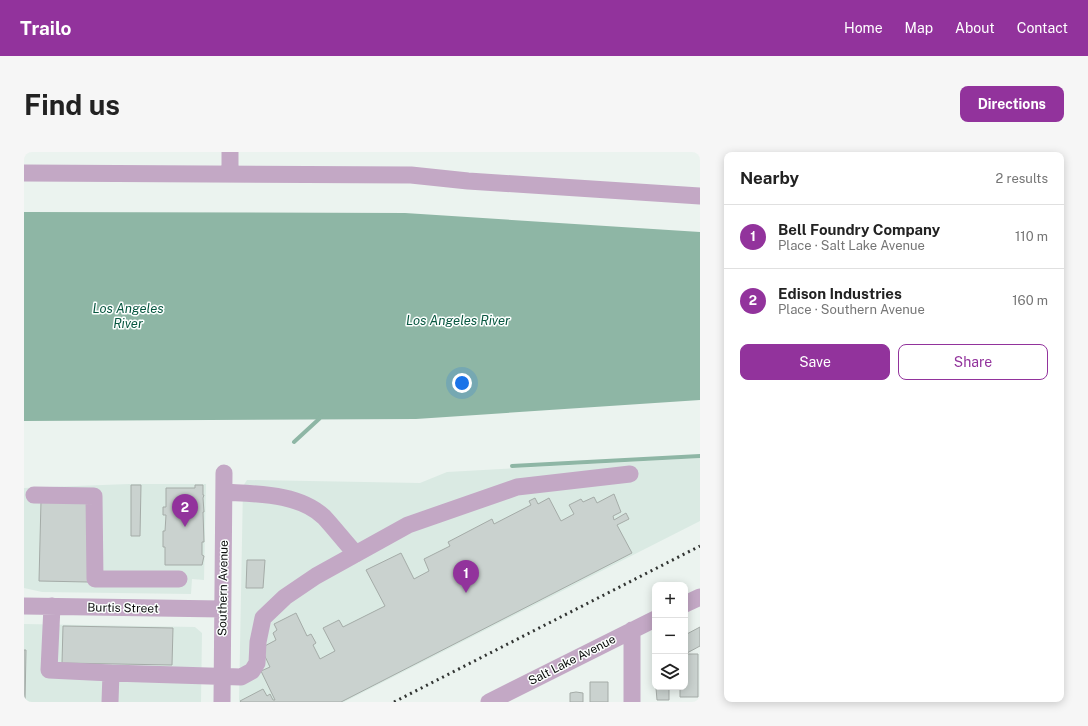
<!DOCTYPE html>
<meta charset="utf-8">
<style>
body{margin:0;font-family:"Public Sans",sans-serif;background:#f6f6f6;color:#222}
.controls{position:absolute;right:12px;bottom:12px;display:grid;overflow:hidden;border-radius:8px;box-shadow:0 2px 10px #0003}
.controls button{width:36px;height:36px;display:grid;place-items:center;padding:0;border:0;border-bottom:1px solid #e0e0e0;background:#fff;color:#222;font:20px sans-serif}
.you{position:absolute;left:438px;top:231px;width:14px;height:14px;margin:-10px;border:3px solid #fff;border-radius:50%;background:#1a73e8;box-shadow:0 0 0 6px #1a73e833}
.badge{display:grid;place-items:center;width:26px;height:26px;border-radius:50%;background:#92339c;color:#fff;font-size:13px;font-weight:700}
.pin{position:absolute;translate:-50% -33px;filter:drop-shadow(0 1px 2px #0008)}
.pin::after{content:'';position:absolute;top:21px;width:14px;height:12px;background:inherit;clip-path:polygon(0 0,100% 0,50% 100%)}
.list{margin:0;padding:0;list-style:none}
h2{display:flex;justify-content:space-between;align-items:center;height:52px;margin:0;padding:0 16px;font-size:17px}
h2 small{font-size:13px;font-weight:400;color:#767676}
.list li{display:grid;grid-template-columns:26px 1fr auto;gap:12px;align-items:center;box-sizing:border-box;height:64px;padding:0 16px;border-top:1px solid #e0e0e0}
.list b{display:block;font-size:15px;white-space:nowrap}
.list p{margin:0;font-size:13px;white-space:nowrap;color:#767676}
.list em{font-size:13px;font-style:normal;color:#767676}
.actions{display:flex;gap:8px;padding:12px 16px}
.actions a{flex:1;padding:9px 0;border:1px solid #92339c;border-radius:8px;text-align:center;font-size:14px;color:#92339c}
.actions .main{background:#92339c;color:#fff}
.icon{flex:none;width:22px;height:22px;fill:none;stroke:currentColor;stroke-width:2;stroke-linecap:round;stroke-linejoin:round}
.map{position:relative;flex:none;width:676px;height:550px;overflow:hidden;border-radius:8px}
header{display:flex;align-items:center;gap:24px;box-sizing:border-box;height:56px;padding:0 20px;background:#92339c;color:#fff}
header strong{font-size:19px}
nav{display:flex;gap:22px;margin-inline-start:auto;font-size:14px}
.intro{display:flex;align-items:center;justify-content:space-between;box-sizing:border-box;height:96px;padding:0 24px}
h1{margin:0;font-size:28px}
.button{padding:10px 18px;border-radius:8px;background:#92339c;color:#fff;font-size:14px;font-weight:700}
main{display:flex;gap:24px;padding:0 24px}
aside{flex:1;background:#fff;border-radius:8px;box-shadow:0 2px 10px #0003}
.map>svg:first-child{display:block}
</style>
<header>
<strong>Trailo</strong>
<nav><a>Home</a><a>Map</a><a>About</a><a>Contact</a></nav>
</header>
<div class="intro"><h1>Find us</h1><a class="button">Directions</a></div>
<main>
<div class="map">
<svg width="676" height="550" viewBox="0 0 676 550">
<rect width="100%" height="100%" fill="#ebf3ef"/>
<path fill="#daeae3" d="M676 306V369L320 550H215L219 334 223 328 396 331 423 320Z
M105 332H182L180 428 168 427 167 442 18 440 0 436V336Z
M0 472 171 475 178 481 177 550H0Z"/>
<path fill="#8eb6a5" d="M0 60 381 61 676 80V248L392 267 0 269Z"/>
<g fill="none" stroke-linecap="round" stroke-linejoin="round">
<path stroke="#8eb6a5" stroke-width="4" d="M270 290 295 267 298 263
M488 314 676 304"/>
</g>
<path fill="#cad2cf" stroke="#a4aba7" d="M107 333H117L116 384H107Z
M171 333H179V343H180L179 346 180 360H179L180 390H178V403L180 404 178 413H141V395H139V379H141L142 363H139V355H142V336H171Z
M590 342 597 360 589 364 590 368 602 361 605 367 593 373 608 401 317 550H217L216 549 239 537 243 544 246 542 249 548H251L237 519 246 515 237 496 252 488 249 481 253 478 250 472 272 461 283 484 287 482 292 491 289 493 296 507 311 499 299 476 315 468 319 475 361 454 342 418 377 401 390 427 405 419 400 407 426 394 424 390 468 367 470 372 507 353 505 349 511 346 514 352 525 346 537 369 550 362 545 353 557 347 559 350 570 345 573 351Z
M17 349 65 350 64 430 15 429Z
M223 408H241L239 436H222Z
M39 474 149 476 148 513 38 511Z
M676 475V494L663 501 661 497V483Z
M0 498H2L1 550H0Z
M661 502H674V545H656V535H661Z
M566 530H584V550H566Z
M632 536H645V548H633Z
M552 540 559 541V550H546V541Z"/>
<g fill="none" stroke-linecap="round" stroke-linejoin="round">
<path stroke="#c3a8c5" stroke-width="17" d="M0 21 387 23 444 29 676 44
M206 22V0
M200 340C232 342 275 341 300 365 311 377 321 390 332 402
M10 343 70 344 71 427H155
M661 452 676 445
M0 454 198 457
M28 454 25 518 87 521
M608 478V550
M86 550 87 521 217 525 228 519 233 511 234 490 239 466 261 445 292 424 384 373 493 335 606 322
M198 550 200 321
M465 550 631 467"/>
<path stroke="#313432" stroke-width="3" stroke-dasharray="2 4" stroke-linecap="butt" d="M370 550 676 394"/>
</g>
<g text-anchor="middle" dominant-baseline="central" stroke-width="3" stroke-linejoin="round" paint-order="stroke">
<g font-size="12" fill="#0b0d0c" stroke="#fcfffe">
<text transform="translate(199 436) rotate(-89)">Southern Avenue</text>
<text transform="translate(99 456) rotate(1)">Burtis Street</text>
<text transform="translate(548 508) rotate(-27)">Salt Lake Avenue</text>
</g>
<g font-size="13" font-style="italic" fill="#085740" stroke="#fcfffe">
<text x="104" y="156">Los Angeles<tspan x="104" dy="15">River</tspan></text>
<text x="434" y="168">Los Angeles River</text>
</g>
</g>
</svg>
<div class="controls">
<button>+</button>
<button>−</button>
<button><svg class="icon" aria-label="layers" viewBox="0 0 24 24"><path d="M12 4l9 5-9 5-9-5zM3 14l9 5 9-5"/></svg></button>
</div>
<div class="you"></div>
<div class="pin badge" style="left:442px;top:441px">1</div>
<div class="pin badge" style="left:161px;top:375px">2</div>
</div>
<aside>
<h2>Nearby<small>2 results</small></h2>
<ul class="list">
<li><span class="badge">1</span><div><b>Bell Foundry Company</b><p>Place · Salt Lake Avenue</p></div><em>110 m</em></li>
<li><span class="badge">2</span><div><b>Edison Industries</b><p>Place · Southern Avenue</p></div><em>160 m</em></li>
</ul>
<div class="actions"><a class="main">Save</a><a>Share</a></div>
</aside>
</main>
